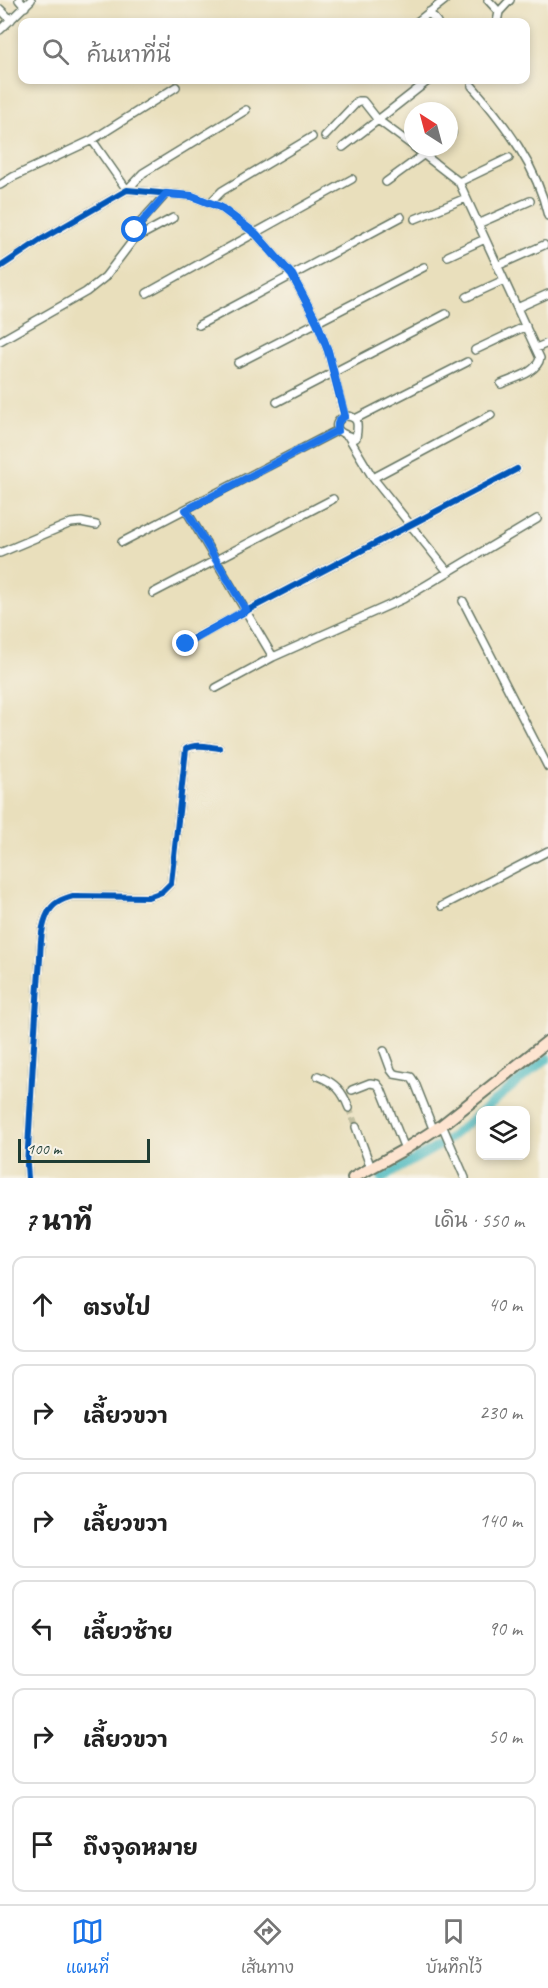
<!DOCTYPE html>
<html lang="th">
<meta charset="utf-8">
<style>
body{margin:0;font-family:Caveat,"Playpen Sans Thai",sans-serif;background:#f2f2f2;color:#222}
.controls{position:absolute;right:18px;bottom:18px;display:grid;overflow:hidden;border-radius:12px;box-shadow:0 3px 9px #0003}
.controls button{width:54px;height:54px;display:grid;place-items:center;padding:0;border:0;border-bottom:2px solid #e0e0e0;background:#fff;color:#222;font:30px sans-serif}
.compass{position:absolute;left:404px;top:102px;width:54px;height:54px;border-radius:50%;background:#fff;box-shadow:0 3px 9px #0003;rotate:324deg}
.scale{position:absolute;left:18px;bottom:15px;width:132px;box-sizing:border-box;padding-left:6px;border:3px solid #1f3d34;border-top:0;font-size:16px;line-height:21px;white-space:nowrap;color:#1f3d34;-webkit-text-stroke:4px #f7f3e8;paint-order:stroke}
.stop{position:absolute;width:18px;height:18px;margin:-14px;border:4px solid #1a73e8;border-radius:50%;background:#fff}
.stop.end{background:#1a73e8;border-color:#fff;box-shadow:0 2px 6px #0008}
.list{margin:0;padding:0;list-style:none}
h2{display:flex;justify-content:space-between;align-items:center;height:78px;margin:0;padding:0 24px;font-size:26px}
h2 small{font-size:20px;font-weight:400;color:#767676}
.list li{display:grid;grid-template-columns:39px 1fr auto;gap:18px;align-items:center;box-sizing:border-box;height:96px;margin:0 12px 12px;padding:0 12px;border:2px solid #e0e0e0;border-radius:12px}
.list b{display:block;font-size:22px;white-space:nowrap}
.list em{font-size:20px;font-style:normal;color:#767676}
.icon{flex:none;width:33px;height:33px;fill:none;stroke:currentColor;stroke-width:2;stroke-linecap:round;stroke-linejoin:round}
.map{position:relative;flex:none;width:548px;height:1178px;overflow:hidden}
.search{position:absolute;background:#fff;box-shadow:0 3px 9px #0003;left:18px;right:18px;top:18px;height:66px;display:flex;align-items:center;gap:15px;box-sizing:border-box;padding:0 21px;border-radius:12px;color:#767676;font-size:22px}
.sheet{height:726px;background:#fff}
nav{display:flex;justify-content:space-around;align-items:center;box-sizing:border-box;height:84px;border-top:2px solid #e0e0e0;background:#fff;font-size:16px;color:#767676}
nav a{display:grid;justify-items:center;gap:3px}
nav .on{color:#1a73e8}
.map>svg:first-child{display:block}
</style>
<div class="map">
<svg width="548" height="1178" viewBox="0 0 548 1178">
<rect width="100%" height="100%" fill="#f7f3e8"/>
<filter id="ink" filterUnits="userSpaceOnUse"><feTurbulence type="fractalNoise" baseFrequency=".0167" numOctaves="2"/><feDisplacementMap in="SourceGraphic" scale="12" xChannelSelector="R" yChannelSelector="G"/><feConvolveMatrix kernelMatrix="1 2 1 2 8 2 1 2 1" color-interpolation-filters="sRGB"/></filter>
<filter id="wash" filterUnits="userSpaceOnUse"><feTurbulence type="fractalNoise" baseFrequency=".008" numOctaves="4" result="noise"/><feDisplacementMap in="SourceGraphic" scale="24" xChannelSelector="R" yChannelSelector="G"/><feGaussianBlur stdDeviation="1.35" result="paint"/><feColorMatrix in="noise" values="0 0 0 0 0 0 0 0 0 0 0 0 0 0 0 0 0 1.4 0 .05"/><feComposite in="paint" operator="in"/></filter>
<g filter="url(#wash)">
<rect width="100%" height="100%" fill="#e9dfbc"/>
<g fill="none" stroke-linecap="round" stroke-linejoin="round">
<path stroke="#48b8be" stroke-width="9" d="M483 1110 548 1058
M382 1178 442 1144 480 1113"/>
</g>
</g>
<g filter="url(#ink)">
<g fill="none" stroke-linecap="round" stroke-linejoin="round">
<path stroke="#c1bfa1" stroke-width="7" stroke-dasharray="7 3.5" stroke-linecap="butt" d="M349 1108 356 1127"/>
<defs>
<path id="street" d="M19 0 25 7
M488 0 499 12
M0 9 11 20
M429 12 437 22
M417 22 445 0
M497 22 499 12 510 0
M0 30 31 0
M472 86C505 124 537 166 548 216
M449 135 452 133
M325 136 358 101H363L378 120 343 147
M92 140 127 190 143 173 246 110
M413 146 378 120 429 80
M414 147 459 182 540 358C537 373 514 378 501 384
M386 182 434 147
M459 182 509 158
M0 185 13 177 92 140 176 87
M210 203 222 191 312 137
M415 219 466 198
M478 224 530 201
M134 239 138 225 166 194
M448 256 485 239
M497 266 544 245
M0 267 42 239 127 190 192 196 220 207 256 234 292 275 317 322 328 351 344 416
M147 293 352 179
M467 297 504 280
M517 308 548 294
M199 325 401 217
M0 341 86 292 105 277 134 239 173 218
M536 348 548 343
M475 350 526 326
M238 363 424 267
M277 402 446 314
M344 416C360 415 358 426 356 438 343 435 327 428 344 416Z
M355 419 467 362
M348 436 373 478 448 572
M373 478 491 415
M186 510 273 657
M122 542 338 430
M0 553 71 523 81 522 96 525
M153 593 333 499
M463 601 548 767
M185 643 517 469
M216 688 273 657 403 599 537 519
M442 906 548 851
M384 1051 391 1070 394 1074 411 1077 415 1083 434 1131
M318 1076C335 1083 342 1090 349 1108
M352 1090 370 1083 377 1084 381 1089 405 1149
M442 1125 465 1178
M356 1127 371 1168
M28 1178 27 1165C31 1100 34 1036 39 972 41 954 39 930 48 913 53 903 62 899 73 896L148 897 162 892 171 883 186 749C196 743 209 747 219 748"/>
<path id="secondary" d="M353 1178 405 1149 442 1125 548 1041"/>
</defs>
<use href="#street" stroke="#667664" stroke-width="10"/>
<use href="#secondary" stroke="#667664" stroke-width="14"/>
<use href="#street" stroke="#fff" stroke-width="7"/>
<use href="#secondary" stroke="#fde4d0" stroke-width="10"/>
<defs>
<path id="cycleway" d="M0 267 42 239 127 190 192 196 220 207 256 234 292 275 317 322 328 351 344 416
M185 643 517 469
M28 1178 27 1165C31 1100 34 1036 39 972 41 954 39 930 48 913 53 903 62 899 73 896L148 897 162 892 171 883 186 749C196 743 209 747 219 748"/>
</defs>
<use href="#cycleway" stroke="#f7f3e8" stroke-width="10"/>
<use href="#cycleway" stroke="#0057b8" stroke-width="6"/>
</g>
</g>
<g fill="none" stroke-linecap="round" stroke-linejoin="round" filter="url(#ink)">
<path stroke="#1a73e8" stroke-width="8" d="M135 230 166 194 192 196 220 207 256 234 292 275 317 322 328 351 345 416C338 420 337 423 338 430L186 510 246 610 186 644"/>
</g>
</svg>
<div class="controls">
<button><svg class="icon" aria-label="layers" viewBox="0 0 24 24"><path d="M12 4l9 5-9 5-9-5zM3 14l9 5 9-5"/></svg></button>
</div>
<svg class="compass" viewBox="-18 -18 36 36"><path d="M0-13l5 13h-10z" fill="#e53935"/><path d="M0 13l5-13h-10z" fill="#767676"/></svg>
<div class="scale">100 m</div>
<div class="stop" style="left:135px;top:230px"></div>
<div class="stop end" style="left:186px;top:644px"></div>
<div class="search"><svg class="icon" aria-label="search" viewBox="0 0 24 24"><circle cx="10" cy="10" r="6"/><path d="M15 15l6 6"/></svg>ค้นหาที่นี่</div>
</div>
<section class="sheet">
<h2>7 นาที<small>เดิน · 550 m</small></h2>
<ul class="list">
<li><svg class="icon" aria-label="ahead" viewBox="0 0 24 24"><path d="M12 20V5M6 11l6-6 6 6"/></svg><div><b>ตรงไป</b></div><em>40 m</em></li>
<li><svg class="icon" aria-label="right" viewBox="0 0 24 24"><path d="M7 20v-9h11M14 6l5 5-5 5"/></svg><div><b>เลี้ยวขวา</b></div><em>230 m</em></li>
<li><svg class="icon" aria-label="right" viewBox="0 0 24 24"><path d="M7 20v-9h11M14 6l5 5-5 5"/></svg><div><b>เลี้ยวขวา</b></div><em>140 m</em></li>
<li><svg class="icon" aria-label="left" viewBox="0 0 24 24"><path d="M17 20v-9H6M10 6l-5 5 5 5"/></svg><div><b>เลี้ยวซ้าย</b></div><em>90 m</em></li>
<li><svg class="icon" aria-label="right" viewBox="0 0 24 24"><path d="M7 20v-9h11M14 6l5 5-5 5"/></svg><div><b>เลี้ยวขวา</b></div><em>50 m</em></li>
<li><svg class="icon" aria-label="arrive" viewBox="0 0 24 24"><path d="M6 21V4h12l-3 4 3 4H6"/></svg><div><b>ถึงจุดหมาย</b></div></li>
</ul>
</section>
<nav>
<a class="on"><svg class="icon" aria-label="map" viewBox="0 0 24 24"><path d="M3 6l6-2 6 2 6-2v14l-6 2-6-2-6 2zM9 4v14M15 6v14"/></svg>แผนที่</a>
<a><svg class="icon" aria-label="directions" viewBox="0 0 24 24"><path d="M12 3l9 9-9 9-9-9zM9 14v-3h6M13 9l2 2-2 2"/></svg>เส้นทาง</a>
<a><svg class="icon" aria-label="saved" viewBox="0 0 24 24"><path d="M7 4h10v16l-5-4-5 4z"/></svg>บันทึกไว้</a>
</nav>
